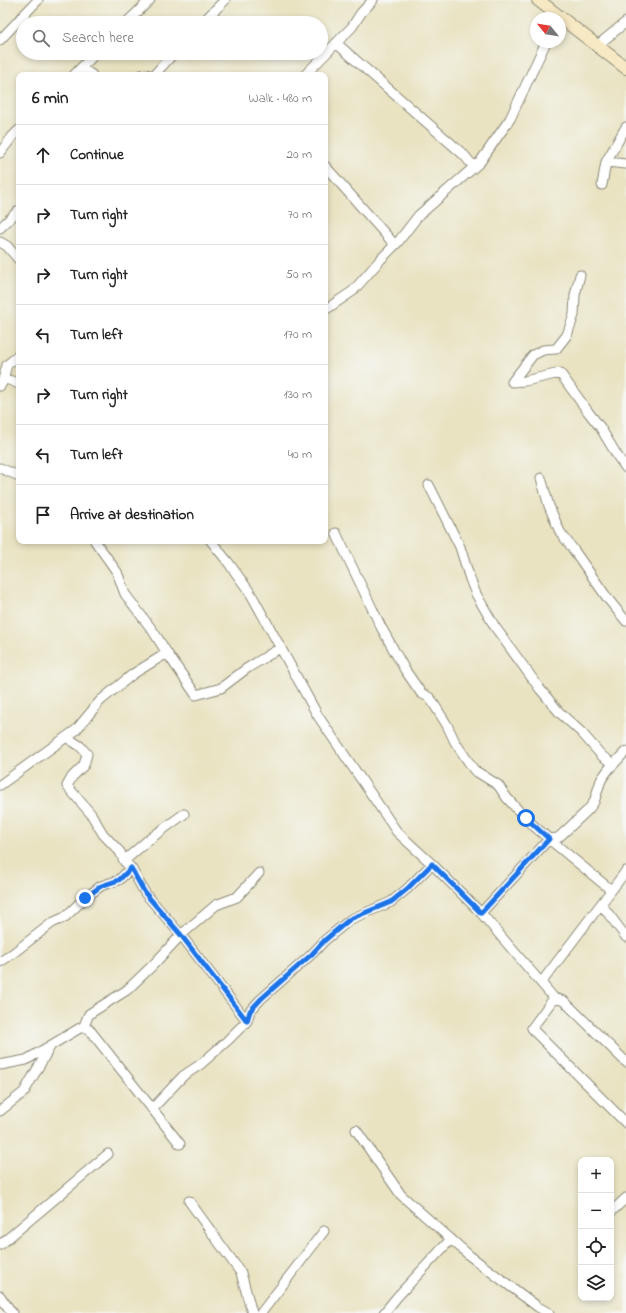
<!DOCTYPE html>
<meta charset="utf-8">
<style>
body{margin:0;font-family:"Indie Flower",sans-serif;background:#f6f6f6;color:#222}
.controls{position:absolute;right:12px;bottom:12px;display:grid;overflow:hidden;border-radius:8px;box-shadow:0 2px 6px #0003}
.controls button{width:36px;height:36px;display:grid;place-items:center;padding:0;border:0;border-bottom:1px solid #e0e0e0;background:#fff;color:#222;font:20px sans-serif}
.compass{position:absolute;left:530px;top:12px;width:36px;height:36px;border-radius:50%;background:#fff;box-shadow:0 2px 6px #0003;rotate:300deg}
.stop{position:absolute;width:12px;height:12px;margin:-9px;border:3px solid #1a73e8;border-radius:50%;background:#fff}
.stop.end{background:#1a73e8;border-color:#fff;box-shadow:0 1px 4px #0008}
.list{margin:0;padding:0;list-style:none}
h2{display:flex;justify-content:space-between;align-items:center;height:52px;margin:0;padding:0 16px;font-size:17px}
h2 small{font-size:13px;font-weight:400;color:#767676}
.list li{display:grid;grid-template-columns:26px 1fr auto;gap:12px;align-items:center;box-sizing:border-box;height:60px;padding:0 16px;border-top:1px solid #e0e0e0}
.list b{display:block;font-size:15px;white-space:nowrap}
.list em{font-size:13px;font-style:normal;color:#767676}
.icon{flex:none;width:22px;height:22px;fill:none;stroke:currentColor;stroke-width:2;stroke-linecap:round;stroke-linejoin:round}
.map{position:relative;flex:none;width:626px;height:1313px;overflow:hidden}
.search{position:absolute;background:#fff;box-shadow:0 2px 6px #0003;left:16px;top:16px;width:312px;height:44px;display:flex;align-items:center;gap:10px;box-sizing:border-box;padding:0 14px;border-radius:22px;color:#767676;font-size:15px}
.panel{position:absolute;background:#fff;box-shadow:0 2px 6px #0003;left:16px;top:72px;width:312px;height:472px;border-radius:8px}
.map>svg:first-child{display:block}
</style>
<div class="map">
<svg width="626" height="1313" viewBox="0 0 626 1313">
<rect width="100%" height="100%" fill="#f6f6f2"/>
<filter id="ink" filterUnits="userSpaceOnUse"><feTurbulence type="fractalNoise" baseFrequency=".025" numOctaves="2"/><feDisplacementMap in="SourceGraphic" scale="8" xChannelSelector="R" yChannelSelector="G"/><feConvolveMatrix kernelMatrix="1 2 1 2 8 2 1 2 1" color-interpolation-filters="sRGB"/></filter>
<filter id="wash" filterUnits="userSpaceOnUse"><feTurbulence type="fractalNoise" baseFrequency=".012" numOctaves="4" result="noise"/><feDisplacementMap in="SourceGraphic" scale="16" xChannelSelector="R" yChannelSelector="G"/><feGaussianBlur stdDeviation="0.9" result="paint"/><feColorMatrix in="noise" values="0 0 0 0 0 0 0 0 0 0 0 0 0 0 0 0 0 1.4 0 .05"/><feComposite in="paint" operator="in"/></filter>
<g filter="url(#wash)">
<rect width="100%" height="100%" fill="#e9e3c2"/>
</g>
<g filter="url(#ink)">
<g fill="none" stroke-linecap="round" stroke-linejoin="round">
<defs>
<path id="street" d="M126 23 150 0
M202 23 225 0
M0 40 38 0
M336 43 464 155 474 167
M598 45 626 22
M81 68 92 75
M74 75 96 53
M141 75 146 74 149 75
M154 75 174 53
M305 75 352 27 361 13 373 0
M0 153 12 137 19 130
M606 162 626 164
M325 166 395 245
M602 185 606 162 626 127
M0 228 19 210
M0 242 7 246 19 260
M580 275 575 295 574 315 567 335 556 349 543 350 533 355 512 382 525 381 560 373 589 413 600 427 618 457 626 468
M325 310 353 291 381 259 398 242 418 216 480 162 510 119 546 42
M4 378 19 384
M0 386 2 383 7 365 19 355
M0 468 19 476
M541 478 549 506 560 532 573 549 608 599 626 621
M429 485 460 547 470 579 476 594 495 627 540 689 559 712 582 733 602 756 614 764
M336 533 381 627 405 670 421 693 430 698 447 725 455 742 474 770 498 785 507 798 526 819 549 839 611 890
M95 541 117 572 125 594 153 631 167 653
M211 541 228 562 251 594 318 716 397 832 432 864 481 913 554 998 532 1028 536 1033 626 1123
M66 737 80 746 87 754 84 765 72 777 67 786 91 814 103 834 120 852 124 861
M0 785 76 730 100 701 133 674 167 653 196 695 221 688 246 669 280 648
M184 814 147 841 124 861 131 868 145 893 181 935 247 1021
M601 904 626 937
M481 913 549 839 558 838 588 810 594 802 601 780 608 770 626 751
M0 962 12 954 52 923 65 917 85 898 101 886 119 880 131 868
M541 983 626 871
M554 998 564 1001 626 1062
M83 1028 89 1014 127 990 153 965 181 935 216 905 237 897 259 873
M0 1065 26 1060 80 1028H86L89 1029 180 1144
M152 1109 183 1076 201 1064 227 1041 247 1021 250 1011 261 999 312 954 325 940 351 919 391 902 407 889 432 864
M0 1111 24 1092 50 1047
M356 1130 401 1195 470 1256 538 1307 549 1313
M189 1201 241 1273 252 1313
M611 1212 626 1198
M0 1245 108 1154
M0 1296 12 1313
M261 1313 324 1231
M384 1313 397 1297 451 1239"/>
<path id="secondary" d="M538 0 626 68"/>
</defs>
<use href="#street" stroke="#8a8776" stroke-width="11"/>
<use href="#secondary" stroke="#8a8776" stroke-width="14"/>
<use href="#street" stroke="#fff" stroke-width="9"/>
<use href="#secondary" stroke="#f7e9c3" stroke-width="12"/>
</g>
</g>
<g fill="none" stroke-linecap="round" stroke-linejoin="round" filter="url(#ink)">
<path stroke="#1a73e8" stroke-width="5" d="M85 898 101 886 119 880 131 868 145 893 181 935 247 1021 250 1011 261 999 312 954 325 940 350 919 391 902 407 889 432 864 481 913 549 839 526 818"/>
</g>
</svg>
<div class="controls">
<button>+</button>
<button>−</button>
<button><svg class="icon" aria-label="locate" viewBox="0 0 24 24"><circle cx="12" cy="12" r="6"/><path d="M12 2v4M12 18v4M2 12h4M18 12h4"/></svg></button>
<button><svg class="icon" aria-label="layers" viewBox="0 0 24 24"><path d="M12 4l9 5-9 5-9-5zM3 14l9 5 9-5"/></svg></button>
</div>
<svg class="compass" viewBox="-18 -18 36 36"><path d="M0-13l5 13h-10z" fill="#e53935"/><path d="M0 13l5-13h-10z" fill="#767676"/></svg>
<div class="stop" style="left:526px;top:818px"></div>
<div class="stop end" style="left:85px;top:898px"></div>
<div class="search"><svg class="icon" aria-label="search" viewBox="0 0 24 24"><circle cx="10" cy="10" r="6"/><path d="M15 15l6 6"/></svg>Search here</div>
<section class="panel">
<h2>6 min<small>Walk · 480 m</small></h2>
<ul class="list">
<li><svg class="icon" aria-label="ahead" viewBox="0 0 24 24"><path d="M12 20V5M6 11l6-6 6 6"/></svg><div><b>Continue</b></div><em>20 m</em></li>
<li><svg class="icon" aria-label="right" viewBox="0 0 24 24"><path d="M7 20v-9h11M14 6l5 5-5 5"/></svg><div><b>Turn right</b></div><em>70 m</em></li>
<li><svg class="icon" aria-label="right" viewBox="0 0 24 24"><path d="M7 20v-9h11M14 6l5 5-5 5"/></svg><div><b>Turn right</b></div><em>50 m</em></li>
<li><svg class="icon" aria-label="left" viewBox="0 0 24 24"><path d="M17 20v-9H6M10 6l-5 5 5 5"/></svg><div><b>Turn left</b></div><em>170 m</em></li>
<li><svg class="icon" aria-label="right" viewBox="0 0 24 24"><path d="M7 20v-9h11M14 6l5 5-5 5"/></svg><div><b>Turn right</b></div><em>130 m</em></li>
<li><svg class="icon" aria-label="left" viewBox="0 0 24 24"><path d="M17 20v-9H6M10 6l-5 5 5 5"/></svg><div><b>Turn left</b></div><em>40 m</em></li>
<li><svg class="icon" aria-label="arrive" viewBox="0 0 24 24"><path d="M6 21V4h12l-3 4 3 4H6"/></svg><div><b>Arrive at destination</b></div></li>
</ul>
</section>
</div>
